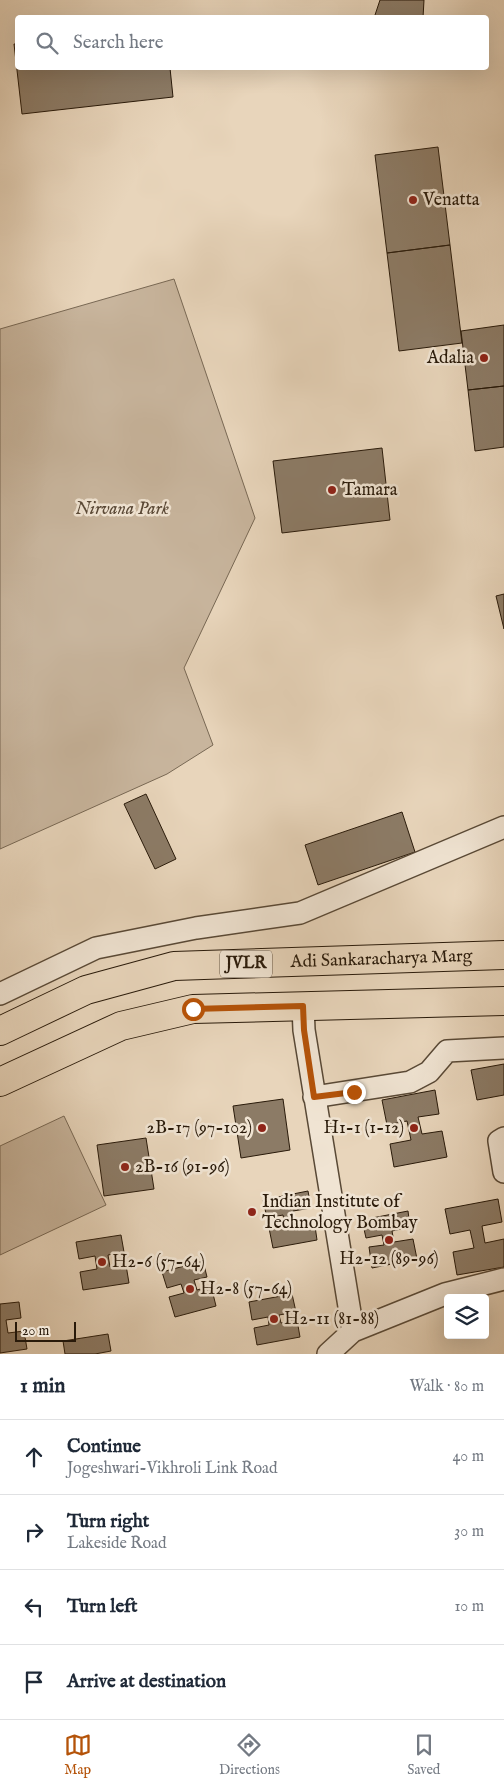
<!DOCTYPE html>
<meta charset="utf-8">
<style>
body{margin:0;font-family:"IM FELL English",serif;background:#f2f2f3;color:#1f2937}
.controls{position:absolute;right:15px;bottom:15px;display:grid;overflow:hidden;border-radius:5px;box-shadow:0 5px 20px #0002}
.controls button{width:45px;height:45px;display:grid;place-items:center;padding:0;border:0;border-bottom:1px solid #e0e1e3;background:#fff;color:#1f2937;font:25px sans-serif}
.scale{position:absolute;left:15px;bottom:12px;width:61px;box-sizing:border-box;padding-left:5px;border:2px solid #291a0a;border-top:0;font-size:14px;line-height:18px;white-space:nowrap;color:#291a0a;-webkit-text-stroke:4px #f0e4d3;paint-order:stroke}
.stop{position:absolute;width:15px;height:15px;margin:-11px;border:4px solid #b45309;border-radius:50%;background:#fff}
.stop.end{background:#b45309;border-color:#fff;box-shadow:0 1px 5px #0008}
.list{margin:0;padding:0;list-style:none}
h2{display:flex;justify-content:space-between;align-items:center;height:65px;margin:0;padding:0 20px;font-size:21px}
h2 small{font-size:16px;font-weight:400;color:#747a83}
.list li{display:grid;grid-template-columns:32px 1fr auto;gap:15px;align-items:center;box-sizing:border-box;height:75px;padding:0 20px;border-top:1px solid #e0e1e3}
.list b{display:block;font-size:19px;white-space:nowrap}
.list p{margin:0;font-size:16px;white-space:nowrap;color:#747a83}
.list em{font-size:16px;font-style:normal;color:#747a83}
.icon{flex:none;width:28px;height:28px;fill:none;stroke:currentColor;stroke-width:2;stroke-linecap:round;stroke-linejoin:round}
.map{position:relative;flex:none;width:504px;height:1354px;overflow:hidden}
.search{position:absolute;background:#fff;box-shadow:0 5px 20px #0002;left:15px;right:15px;top:15px;height:55px;display:flex;align-items:center;gap:12px;box-sizing:border-box;padding:0 18px;border-radius:5px;color:#747a83;font-size:19px}
.sheet{height:365px;background:#fff}
nav{display:flex;justify-content:space-around;align-items:center;box-sizing:border-box;height:70px;border-top:1px solid #e0e1e3;background:#fff;font-size:14px;color:#747a83}
nav a{display:grid;justify-items:center;gap:2px}
nav .on{color:#b45309}
.map>svg:first-child{display:block}
</style>
<div class="map">
<svg width="504" height="1354" viewBox="0 0 504 1354">
<rect width="100%" height="100%" fill="#e8d5bb"/>
<filter id="stains"><feTurbulence type="fractalNoise" baseFrequency=".004" numOctaves="4"/><feColorMatrix values="0 0 0 0 .2 0 0 0 0 .09 0 0 0 0 .02 0 0 0 .5 -.17"/></filter>
<radialGradient id="worn" r=".72"><stop offset=".6" stop-color="#630" stop-opacity="0"/><stop offset="1" stop-color="#630" stop-opacity=".3"/></radialGradient>
<path fill="#c8b59d" stroke="#786854" d="M174 279 255 518 184 668 213 745 167 774 0 849V329Z
M64 1116 106 1205 0 1255V1146Z"/>
<path fill="#8c7b66" stroke="#291a0a" d="M380 0H424L423 18H374Z
M14 44H18V68H170L173 97 22 114Z
M438 147 450 245 387 253 375 155Z
M450 245 462 343 399 351 387 253Z
M504 325V386L468 390 461 331Z
M504 386V447L475 451 468 390Z
M382 448 390 520 282 533 273 461Z
M504 594V629L496 596Z
M146 794 176 859 155 869 124 804Z
M402 812 415 852 318 885 305 845Z
M504 1064V1095L477 1100 471 1070Z
M435 1090 439 1114 418 1117 422 1134 442 1131 447 1157 394 1167 390 1144 411 1140 407 1121 387 1125 382 1100Z
M283 1099 290 1150 241 1158 233 1106Z
M146 1138 154 1189 104 1196 97 1145Z
M308 1191 311 1208 293 1211 295 1223 314 1219 317 1240 273 1248 269 1228 285 1225 283 1215 267 1218 263 1200Z
M498 1199 502 1222 482 1226 485 1243 504 1239V1267L457 1275 453 1252 474 1248 470 1230 450 1234 445 1209Z
M408 1211 410 1227 392 1231 394 1242 413 1239 417 1259 372 1268 369 1247 384 1245 382 1235 366 1238 362 1220Z
M121 1235 124 1252 108 1255 110 1267 126 1265 129 1283 83 1290 80 1272 97 1269 95 1256 79 1259 76 1242Z
M203 1261 207 1277 194 1280 197 1290 211 1286 216 1306 175 1317 169 1297 184 1293 181 1284 167 1288 162 1272Z
M292 1294 296 1312 279 1315 281 1323 297 1320 300 1337 257 1345 254 1328 269 1325 268 1317 252 1320 249 1302Z
M19 1302 21 1318 6 1320 8 1333 24 1331 27 1349 0 1353V1304Z
M108 1334 111 1351 95 1354H65L63 1341Z"/>
<g fill="none" stroke-linecap="round" stroke-linejoin="round">
<defs>
<path id="minor" d="M0 994 96 948 196 928 300 913 504 827
M303 1006 304 1030 353 1331 328 1354
M314 1097 410 1082 429 1072 447 1051 504 1048
M504 1138 499 1141 504 1172
M353 1331 445 1294 504 1279"/>
<g id="major">
<path id="s1" d="M0 1031 86 990 174 966 504 955"/>
<path d="M0 1082 121 1026 193 1009 504 1001"/>
</g>
</defs>
<use href="#minor" stroke="#594936" stroke-width="24"/>
<use href="#major" stroke="#291a0a" stroke-width="30"/>
<use href="#minor" stroke="#f0e4d3" stroke-width="21"/>
<use href="#major" stroke="#e8d5bb" stroke-width="28"/>
</g>
<g fill="none" stroke-linecap="round" stroke-linejoin="round">
<path stroke="#b45309" stroke-width="6" d="M193 1009 303 1006 304 1030 314 1097 354 1092"/>
</g>
<g fill="#8f2418" stroke="#f0e4d3" stroke-width="2">
<circle cx="413" cy="200" r="5"/>
<circle cx="484" cy="358" r="5"/>
<circle cx="332" cy="490" r="5"/>
<circle cx="262" cy="1128" r="5"/>
<circle cx="414" cy="1128" r="5"/>
<circle cx="125" cy="1167" r="5"/>
<circle cx="252" cy="1212" r="5"/>
<circle cx="389" cy="1240" r="5"/>
<circle cx="102" cy="1262" r="5"/>
<circle cx="190" cy="1289" r="5"/>
<circle cx="274" cy="1319" r="5"/>
</g>
<g text-anchor="middle" dominant-baseline="central" stroke-width="5" stroke-linejoin="round" paint-order="stroke">
<rect fill="#f0e4d3" stroke="#655746" stroke-width="1" x="220" y="950.5" width="52" height="27" rx="4"/>
<g font-size="16" font-weight="bold" fill="#291a0a">
<text x="246" y="964">JVLR</text>
</g>
<g font-size="18" fill="#291a0a" stroke="#f0e4d3" text-anchor="start">
<text x="423" y="200">Venatta</text>
<text x="474" y="358" text-anchor="end">Adalia</text>
<text x="342" y="490">Tamara</text>
<text x="252" y="1128" text-anchor="end">2B-17 (97-102)</text>
<text x="404" y="1128" text-anchor="end">H1-1 (1-12)</text>
<text x="135" y="1167">2B-16 (91-96)</text>
<text x="262" y="1202">Indian Institute of<tspan x="262" dy="21">Technology Bombay</tspan></text>
<text x="389" y="1259" text-anchor="middle">H2-12 (89-96)</text>
<text x="112" y="1262">H2-6 (57-64)</text>
<text x="200" y="1289">H2-8 (57-64)</text>
<text x="284" y="1319">H2-11 (81-88)</text>
</g>
<g font-size="18" font-style="italic" fill="#594836" stroke="#f0e4d3">
<text x="122" y="509">Nirvana Park</text>
</g>
<g font-size="18" fill="#291a0a" stroke="#f0e4d3">
<text stroke="none"><textPath href="#s1" startOffset="394">Adi Sankaracharya Marg</textPath></text>
</g>
</g>
<rect width="100%" height="100%" filter="url(#stains)"/>
<rect width="100%" height="100%" fill="url(#worn)"/>
</svg>
<div class="controls">
<button><svg class="icon" aria-label="layers" viewBox="0 0 24 24"><path d="M12 4l9 5-9 5-9-5zM3 14l9 5 9-5"/></svg></button>
</div>
<div class="scale">20 m</div>
<div class="stop" style="left:193px;top:1009px"></div>
<div class="stop end" style="left:354px;top:1092px"></div>
<div class="search"><svg class="icon" aria-label="search" viewBox="0 0 24 24"><circle cx="10" cy="10" r="6"/><path d="M15 15l6 6"/></svg>Search here</div>
</div>
<section class="sheet">
<h2>1 min<small>Walk · 80 m</small></h2>
<ul class="list">
<li><svg class="icon" aria-label="ahead" viewBox="0 0 24 24"><path d="M12 20V5M6 11l6-6 6 6"/></svg><div><b>Continue</b><p>Jogeshwari-Vikhroli Link Road</p></div><em>40 m</em></li>
<li><svg class="icon" aria-label="right" viewBox="0 0 24 24"><path d="M7 20v-9h11M14 6l5 5-5 5"/></svg><div><b>Turn right</b><p>Lakeside Road</p></div><em>30 m</em></li>
<li><svg class="icon" aria-label="left" viewBox="0 0 24 24"><path d="M17 20v-9H6M10 6l-5 5 5 5"/></svg><div><b>Turn left</b></div><em>10 m</em></li>
<li><svg class="icon" aria-label="arrive" viewBox="0 0 24 24"><path d="M6 21V4h12l-3 4 3 4H6"/></svg><div><b>Arrive at destination</b></div></li>
</ul>
</section>
<nav>
<a class="on"><svg class="icon" aria-label="map" viewBox="0 0 24 24"><path d="M3 6l6-2 6 2 6-2v14l-6 2-6-2-6 2zM9 4v14M15 6v14"/></svg>Map</a>
<a><svg class="icon" aria-label="directions" viewBox="0 0 24 24"><path d="M12 3l9 9-9 9-9-9zM9 14v-3h6M13 9l2 2-2 2"/></svg>Directions</a>
<a><svg class="icon" aria-label="saved" viewBox="0 0 24 24"><path d="M7 4h10v16l-5-4-5 4z"/></svg>Saved</a>
</nav>
